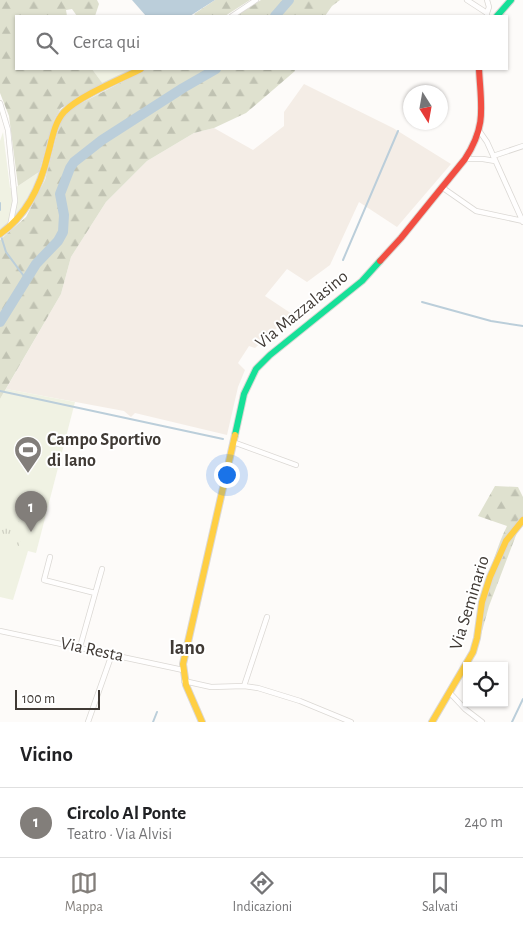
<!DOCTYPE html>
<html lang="it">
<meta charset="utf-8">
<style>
body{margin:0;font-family:"Alegreya Sans",sans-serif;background:#f6f6f6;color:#202124}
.controls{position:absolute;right:15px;bottom:15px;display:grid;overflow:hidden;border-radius:0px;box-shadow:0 1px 4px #0004}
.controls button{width:45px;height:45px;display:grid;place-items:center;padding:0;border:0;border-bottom:1px solid #e0e0e0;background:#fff;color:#202124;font:25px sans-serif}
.compass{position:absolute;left:403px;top:85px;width:45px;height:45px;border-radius:50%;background:#fff;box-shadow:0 1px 4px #0004;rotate:169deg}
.scale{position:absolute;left:15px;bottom:12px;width:85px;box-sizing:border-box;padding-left:5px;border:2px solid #403a35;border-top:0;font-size:14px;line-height:18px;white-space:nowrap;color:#403a35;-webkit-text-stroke:4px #fff;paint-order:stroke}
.you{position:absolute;left:226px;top:474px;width:18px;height:18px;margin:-12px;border:4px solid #fff;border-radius:50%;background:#1a73e8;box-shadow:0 0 0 8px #1a73e833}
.badge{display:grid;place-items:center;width:32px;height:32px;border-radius:50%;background:#827e7a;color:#fff;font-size:16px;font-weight:700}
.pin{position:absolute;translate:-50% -41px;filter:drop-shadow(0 1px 2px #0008)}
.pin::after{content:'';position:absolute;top:26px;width:18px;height:15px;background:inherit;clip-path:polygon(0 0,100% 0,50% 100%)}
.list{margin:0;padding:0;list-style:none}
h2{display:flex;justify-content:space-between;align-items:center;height:65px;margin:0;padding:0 20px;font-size:21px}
h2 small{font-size:16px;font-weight:400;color:#757577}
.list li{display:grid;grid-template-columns:32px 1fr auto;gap:15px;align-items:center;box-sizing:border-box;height:70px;padding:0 20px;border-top:1px solid #e0e0e0}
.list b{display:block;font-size:19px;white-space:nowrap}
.list p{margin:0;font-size:16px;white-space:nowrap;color:#757577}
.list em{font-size:16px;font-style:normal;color:#757577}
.icon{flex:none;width:28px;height:28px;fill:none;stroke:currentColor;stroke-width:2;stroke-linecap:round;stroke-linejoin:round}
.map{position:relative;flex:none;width:523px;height:722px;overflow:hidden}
.search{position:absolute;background:#fff;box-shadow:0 1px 4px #0004;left:15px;right:15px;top:15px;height:55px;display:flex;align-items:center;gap:12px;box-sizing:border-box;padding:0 18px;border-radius:0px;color:#757577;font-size:19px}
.sheet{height:135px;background:#fff}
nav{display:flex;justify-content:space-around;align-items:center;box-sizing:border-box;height:70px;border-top:1px solid #e0e0e0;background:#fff;font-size:14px;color:#757577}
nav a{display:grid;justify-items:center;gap:2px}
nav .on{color:#827e7a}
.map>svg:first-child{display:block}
</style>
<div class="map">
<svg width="523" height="722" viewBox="0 0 523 722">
<defs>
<pattern id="forest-firs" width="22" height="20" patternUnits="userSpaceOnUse" patternTransform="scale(1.25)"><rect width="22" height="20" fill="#dfe1cf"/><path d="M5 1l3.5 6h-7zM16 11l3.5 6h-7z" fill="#c0c2b2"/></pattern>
<pattern id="park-tufts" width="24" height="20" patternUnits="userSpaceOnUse" patternTransform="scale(1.25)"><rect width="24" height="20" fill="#f0f2e3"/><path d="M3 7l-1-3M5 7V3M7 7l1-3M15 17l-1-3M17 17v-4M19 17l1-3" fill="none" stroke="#cfd0c3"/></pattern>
</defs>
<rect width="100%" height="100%" fill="#fdfbf9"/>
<path fill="#f4ede6" d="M304 84 393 128 451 164 397 227 359 202 330 265 307 282 287 269 265 296 292 314 255 348 249 346 238 363 245 370 238 387 227 435 135 413 131 417 124 411 6 389 61 294 71 257 106 202 147 161 194 133 214 128 253 150 284 126V112Z"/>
<path fill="#f0f2e3" d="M92 69H132L103 84Z
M3 132 10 188 18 186 39 172C30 196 20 214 0 229V141Z
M6 389 75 402 36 553 28 551 13 600 0 597V399Z"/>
<path fill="url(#forest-firs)" d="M0 0H97L99 4 95 16H77L72 9 66 10 67 16H16V69H92L103 84 61 108 54 120 39 172 18 186 9 116 0 93Z
M215 0H250L225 16H196L194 14Z
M261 0H340L332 6 325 16H236Z
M147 69H294L295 71 246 113 214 128 194 133 147 161 106 202 71 257 61 294 0 399V240L26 217 45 180 60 123 70 109Z
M495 486 518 487 523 497V525L518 530 489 606 477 649C483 608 488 564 507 526L478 516Z"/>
<path fill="url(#park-tufts)" d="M5 518 25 523 19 546 5 543 3 548H0V527L2 519Z"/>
<path fill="#bbceda" d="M132 0H215L190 16H146Z"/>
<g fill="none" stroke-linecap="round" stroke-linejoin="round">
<path stroke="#bbceda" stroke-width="2" d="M0 203V210
M1 236 6 252 26 279
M343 260 398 131
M422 302 491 321 523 326
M0 391 223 439
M153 722 157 712
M512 722 523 699"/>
<path stroke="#bbceda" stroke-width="10" d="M275 16 289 0
M0 322 36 264 58 241 63 232 64 215 60 194 70 168 74 162 102 140 183 88 216 69"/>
<defs>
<path id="street" d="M467 0 487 13V16
M487 13 489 7 487 0
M232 16 256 0
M0 103 8 130 15 201 10 226
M480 132 487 142 523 222
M493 156 523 146
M465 159H483L495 161
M443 188 476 211 523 221
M233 442 296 465
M50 557 44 580 95 593
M0 631 183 670
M80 647 102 569
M184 681 211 687 244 686 258 688 300 701 351 722
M244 686 267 617
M450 693 465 709 482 722
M88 722 112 654"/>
<path id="fast" d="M497 16 511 0
M235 435 244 394 256 369 270 355 362 281 380 261"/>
<path id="slow" d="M0 234C27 215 41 185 48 154 52 140 54 123 64 112 79 96 121 79 141 69
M202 722 186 685 183 664 235 435
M432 722 473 652 477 638 482 602 490 577 506 541 523 520"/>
<path id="jam" d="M380 261 401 238 465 159C487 125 481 107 479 69"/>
</defs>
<use href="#street" stroke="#dbd8d4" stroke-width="6"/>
<use href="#fast" stroke="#dbd8d4" stroke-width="8"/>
<use href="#slow" stroke="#dbd8d4" stroke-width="8"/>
<use href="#jam" stroke="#dbd8d4" stroke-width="8"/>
<use href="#street" stroke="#fffefe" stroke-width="4.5"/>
<use href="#fast" stroke="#16e098" stroke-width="6"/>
<use href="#slow" stroke="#ffcf43" stroke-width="6"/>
<use href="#jam" stroke="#f24e42" stroke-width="6"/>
</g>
<defs>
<symbol id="stadium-pin" viewBox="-11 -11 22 30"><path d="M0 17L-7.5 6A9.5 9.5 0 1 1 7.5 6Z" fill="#827e7a" stroke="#fff"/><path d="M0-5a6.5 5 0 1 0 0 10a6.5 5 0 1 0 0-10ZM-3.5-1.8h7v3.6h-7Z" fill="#fff"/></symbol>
</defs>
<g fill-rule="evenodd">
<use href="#stadium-pin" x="12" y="434" width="32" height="43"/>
</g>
<g text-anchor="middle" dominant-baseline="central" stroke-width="4" stroke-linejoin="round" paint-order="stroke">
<g font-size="18" fill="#403a35" stroke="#fff">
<text transform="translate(302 310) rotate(-39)">Via Mazzalasino</text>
<text transform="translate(470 603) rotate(-73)">Via Seminario</text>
<text transform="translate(92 650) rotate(12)">Via Resta</text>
</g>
<g font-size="18" font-weight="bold" fill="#403a35" stroke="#fff" text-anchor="start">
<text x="47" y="440">Campo Sportivo<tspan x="47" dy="21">di Iano</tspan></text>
</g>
<g font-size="20" font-weight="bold" fill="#403a35" stroke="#fff">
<text x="187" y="648">Iano</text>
</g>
</g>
</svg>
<div class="controls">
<button><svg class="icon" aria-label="locate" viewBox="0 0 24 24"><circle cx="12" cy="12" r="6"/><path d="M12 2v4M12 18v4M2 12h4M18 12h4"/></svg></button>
</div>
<svg class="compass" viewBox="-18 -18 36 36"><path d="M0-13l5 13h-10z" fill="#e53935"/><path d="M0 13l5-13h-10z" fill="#757577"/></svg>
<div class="scale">100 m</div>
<div class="you"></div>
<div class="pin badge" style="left:31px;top:532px">1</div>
<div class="search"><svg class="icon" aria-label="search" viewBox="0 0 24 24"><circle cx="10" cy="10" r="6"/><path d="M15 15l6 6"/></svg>Cerca qui</div>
</div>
<section class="sheet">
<h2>Vicino<small></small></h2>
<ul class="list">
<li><span class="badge">1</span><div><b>Circolo Al Ponte</b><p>Teatro · Via Alvisi</p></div><em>240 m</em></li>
</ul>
</section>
<nav>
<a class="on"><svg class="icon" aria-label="map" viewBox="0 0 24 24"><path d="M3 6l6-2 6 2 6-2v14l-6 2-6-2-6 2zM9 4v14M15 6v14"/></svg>Mappa</a>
<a><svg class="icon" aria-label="directions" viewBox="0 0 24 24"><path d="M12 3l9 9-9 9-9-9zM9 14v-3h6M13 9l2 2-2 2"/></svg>Indicazioni</a>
<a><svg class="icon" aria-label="saved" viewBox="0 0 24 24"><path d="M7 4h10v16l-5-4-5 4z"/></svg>Salvati</a>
</nav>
